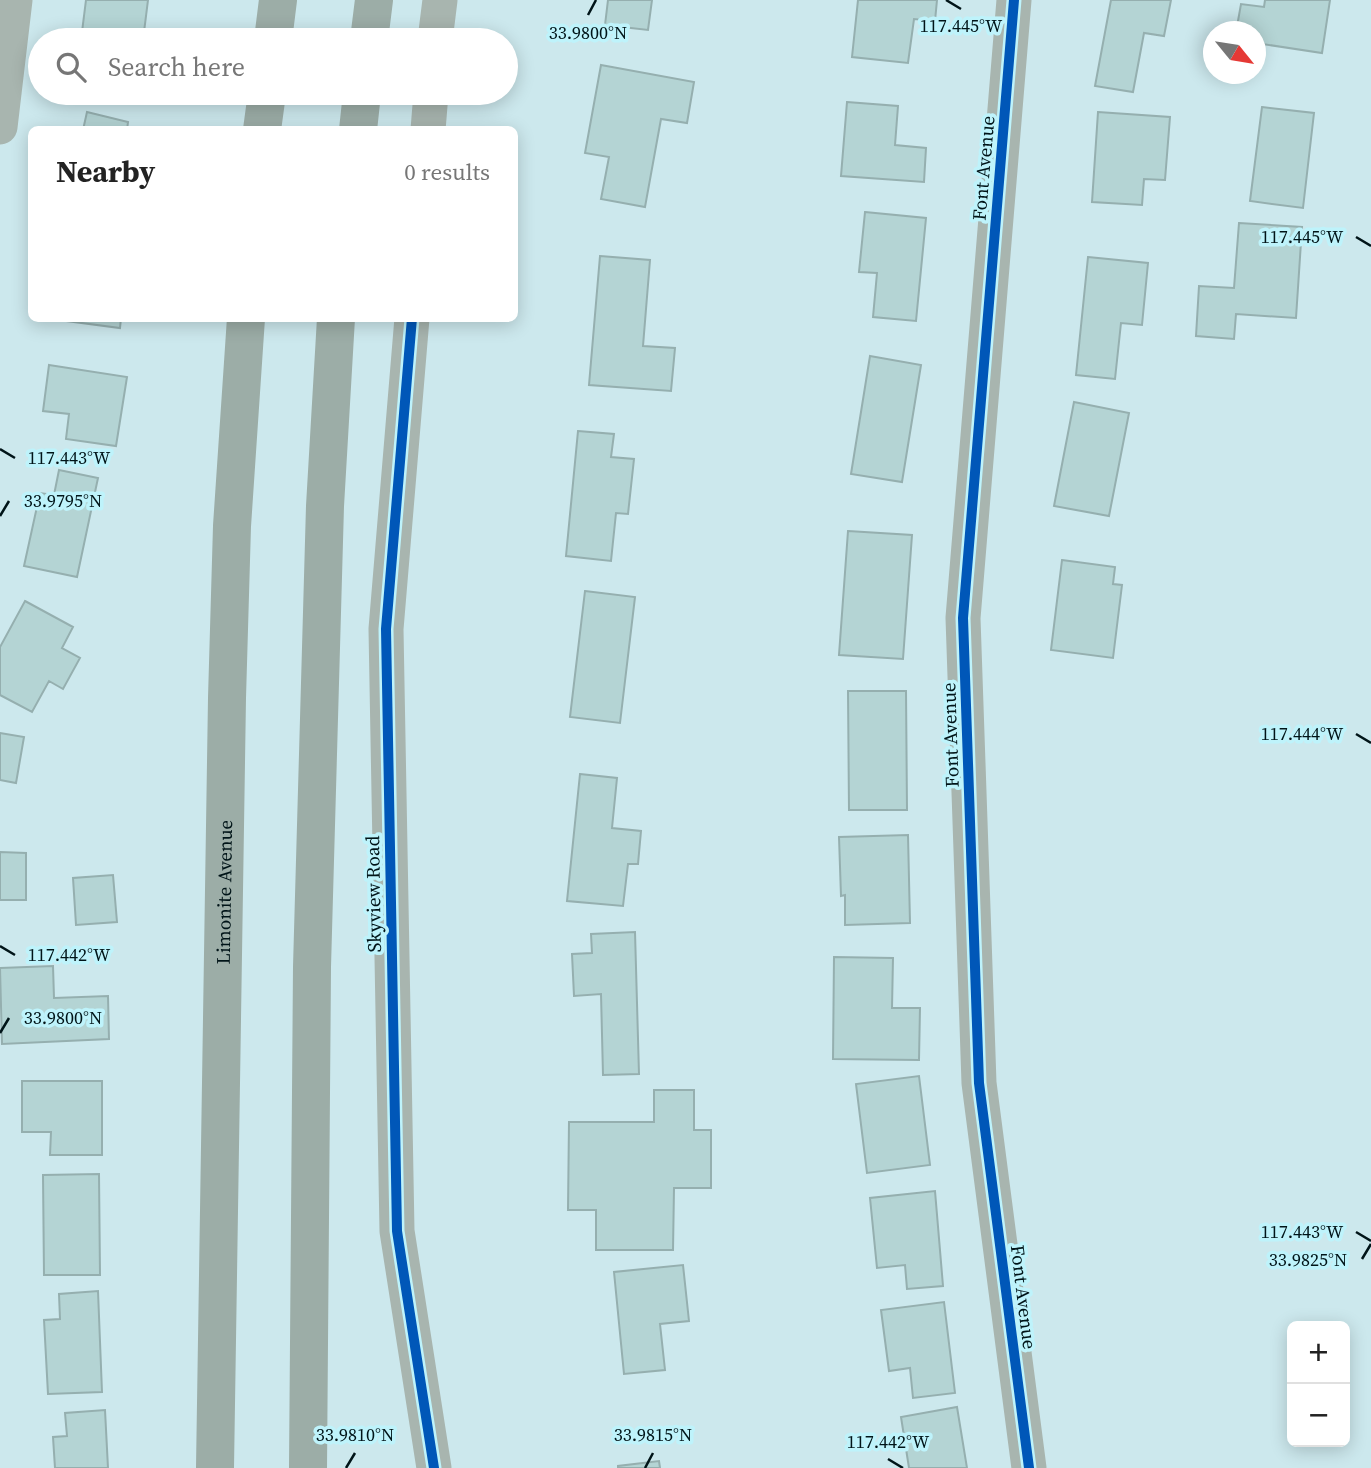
<!DOCTYPE html>
<meta charset="utf-8">
<style>
body{margin:0;font-family:"Source Serif 4",serif;background:#f6f6f6;color:#222}
.controls{position:absolute;right:21px;bottom:21px;display:grid;overflow:hidden;border-radius:10px;box-shadow:0 4px 18px #0003}
.controls button{width:63px;height:63px;display:grid;place-items:center;padding:0;border:0;border-bottom:2px solid #e0e0e0;background:#fff;color:#222;font:35px sans-serif}
.compass{position:absolute;left:1203px;top:21px;width:63px;height:63px;border-radius:50%;background:#fff;box-shadow:0 4px 18px #0003;rotate:120deg}
.list{margin:0;padding:0;list-style:none}
h2{display:flex;justify-content:space-between;align-items:center;height:91px;margin:0;padding:0 28px;font-size:30px}
h2 small{font-size:23px;font-weight:400;color:#767676}
.icon{flex:none;width:38px;height:38px;fill:none;stroke:currentColor;stroke-width:2;stroke-linecap:round;stroke-linejoin:round}
.map{position:relative;flex:none;width:1371px;height:1468px;overflow:hidden}
.search{position:absolute;background:#fff;box-shadow:0 4px 18px #0003;left:28px;top:28px;width:490px;height:77px;display:flex;align-items:center;gap:18px;box-sizing:border-box;padding:0 24px;border-radius:38px;color:#767676;font-size:26px}
.panel{position:absolute;background:#fff;box-shadow:0 4px 18px #0003;left:28px;top:126px;width:490px;height:196px;border-radius:10px}
.map>svg:first-child{display:block}
</style>
<div class="map">
<svg width="1371" height="1468" viewBox="0 0 1371 1468">
<rect width="100%" height="100%" fill="#cce8ed"/>
<path fill="#b4d4d4" stroke="#95afaf" stroke-width="2" d="M86 0H148L143 40H81Z
M608 0H652L648 30 605 25Z
M858 0H937L935 21 914 19 908 63 852 57Z
M1111 0H1171L1164 36 1144 33 1133 92 1095 86Z
M1265 0H1330L1322 53 1256 43V32H1236L1241 4 1264 7Z
M601 65 694 82 687 123 661 119 645 207 601 199 609 157 585 153Z
M85 93H136L135 99Z
M847 102 898 106 895 145 926 148 924 182 841 176Z
M1262 107 1314 113 1303 208 1250 201Z
M87 112 128 122 127 130H83Z
M1098 112 1170 117 1165 180 1144 179 1142 205 1092 202Z
M865 212 926 218 916 321 873 317 877 273 859 272Z
M1239 223 1302 227 1296 318 1236 314 1234 339 1196 336 1199 286 1234 288Z
M600 256 650 260 643 346 675 348 671 391 589 385Z
M1088 257 1148 263 1142 325 1121 323 1115 379 1076 375Z
M67 318H121L120 328 67 321Z
M870 356 921 365 902 482 851 474Z
M49 365 127 377 116 446 66 439 69 414 43 411Z
M1074 402 1129 413 1109 516 1054 506Z
M578 431 614 434 611 457 634 459 628 514 616 513 611 561 566 556Z
M59 470 98 478 77 577 24 566 40 493 54 495Z
M848 531 912 535 903 659 839 655Z
M1062 560 1115 567 1113 584 1122 585 1113 658 1051 650Z
M585 591 635 597 620 723 570 717Z
M25 601 73 627 62 648 80 658 63 689 49 681 32 712 0 695V647Z
M848 691H906L907 810H849Z
M0 733 24 737 16 783 0 780Z
M580 774 617 778 612 828 641 831 638 864H628L623 906 567 901Z
M908 835 910 923 845 925V895L841 896 839 837Z
M0 852 26 853V900H0Z
M113 875 117 922 76 925 73 878Z
M635 932 639 1074 603 1075 601 994 574 996 572 954 592 953 591 934Z
M834 957 893 958 892 1008H920L919 1060 833 1059Z
M53 966 54 998 108 996 109 1039 2 1044 0 968Z
M919 1076 930 1165 867 1173 856 1084Z
M22 1081H102V1155H50L51 1132H22Z
M654 1090H694V1130H711V1188H674L673 1250H596V1210H568L569 1122H654Z
M99 1174 100 1275H44L43 1175Z
M935 1191 943 1286 907 1289 905 1265 877 1268 870 1198Z
M683 1265 689 1321 660 1324 665 1370 624 1374 614 1272Z
M98 1291 102 1392 48 1394 44 1320 60 1319 59 1294Z
M944 1302 955 1393 913 1398 910 1368 889 1371 881 1310Z
M957 1407 967 1468H909L901 1417Z
M105 1410 108 1468H55L53 1437 67 1436 65 1413Z
M659 1461 660 1468H618V1466Z"/>
<g fill="none" stroke-linecap="round" stroke-linejoin="round">
<path stroke="#a8b5af" stroke-width="35" d="M1014 0 963 618 979 1083 1029 1468
M435 40 440 0
M0 127 15 0
M428 130 431 93
M412 318 386 629 397 1231 434 1468"/>
<g stroke="#9cada7" stroke-width="38">
<path d="M273 40 278 0"/>
<path d="M369 40 374 0"/>
<path d="M262 130 267 93"/>
<path d="M358 130 362 93"/>
<path id="s1" d="M215 1468 227 698 232 526 246 318"/>
<path d="M308 1468 312 967 325 506 336 318"/>
</g>
<defs>
<path id="cycleway" d="M1014 0 963 618 979 1083 1029 1468
M412 318 386 629 397 1231 434 1468"/>
</defs>
<use href="#cycleway" stroke="#bef3fb" stroke-width="15"/>
<use href="#cycleway" stroke="#0057b8" stroke-width="10"/>
</g>
<path fill="none" stroke="#001418" stroke-width="2.5" d="M946 0 961 9M588 15 596 0M1356 237 1371 246M0 449 15 458M0 516 9 501M1356 734 1371 743M0 946 15 955M0 1033 9 1018M1356 1232 1371 1241M1362 1259 1371 1244M888 1459 903 1468M346 1468 355 1453M645 1468 653 1453"/>
<g text-anchor="middle" dominant-baseline="central" stroke-width="7" stroke-linejoin="round" paint-order="stroke">
<g font-size="19" fill="#001418" stroke="#bef3fb">
<text transform="translate(983 168) rotate(-85)">Font Avenue</text>
<text transform="translate(950 735) rotate(-92)">Font Avenue</text>
<text stroke="none"><textPath href="#s1" startOffset="576">Limonite Avenue</textPath></text>
<text transform="translate(373 894) rotate(-91)">Skyview Road</text>
<text transform="translate(1024 1297) rotate(83)">Font Avenue</text>
</g>
</g>
<g font-size="18" text-anchor="middle" fill="#001418" stroke="#bef3fb" stroke-width="7" stroke-linejoin="round" paint-order="stroke">
<text x="961" y="32">117.445°W</text>
<text x="588" y="39">33.9800°N</text>
<text x="1302" y="243">117.445°W</text>
<text x="69" y="464">117.443°W</text>
<text x="63" y="507">33.9795°N</text>
<text x="1302" y="740">117.444°W</text>
<text x="69" y="961">117.442°W</text>
<text x="63" y="1024">33.9800°N</text>
<text x="1302" y="1238">117.443°W</text>
<text x="1308" y="1266">33.9825°N</text>
<text x="355" y="1441">33.9810°N</text>
<text x="653" y="1441">33.9815°N</text>
<text x="888" y="1448">117.442°W</text>
</g>
</svg>
<div class="controls">
<button>+</button>
<button>−</button>
</div>
<svg class="compass" viewBox="-18 -18 36 36"><path d="M0-13l5 13h-10z" fill="#e53935"/><path d="M0 13l5-13h-10z" fill="#767676"/></svg>
<div class="search"><svg class="icon" aria-label="search" viewBox="0 0 24 24"><circle cx="10" cy="10" r="6"/><path d="M15 15l6 6"/></svg>Search here</div>
<section class="panel">
<h2>Nearby<small>0 results</small></h2>
<ul class="list">
</ul>
</section>
</div>
